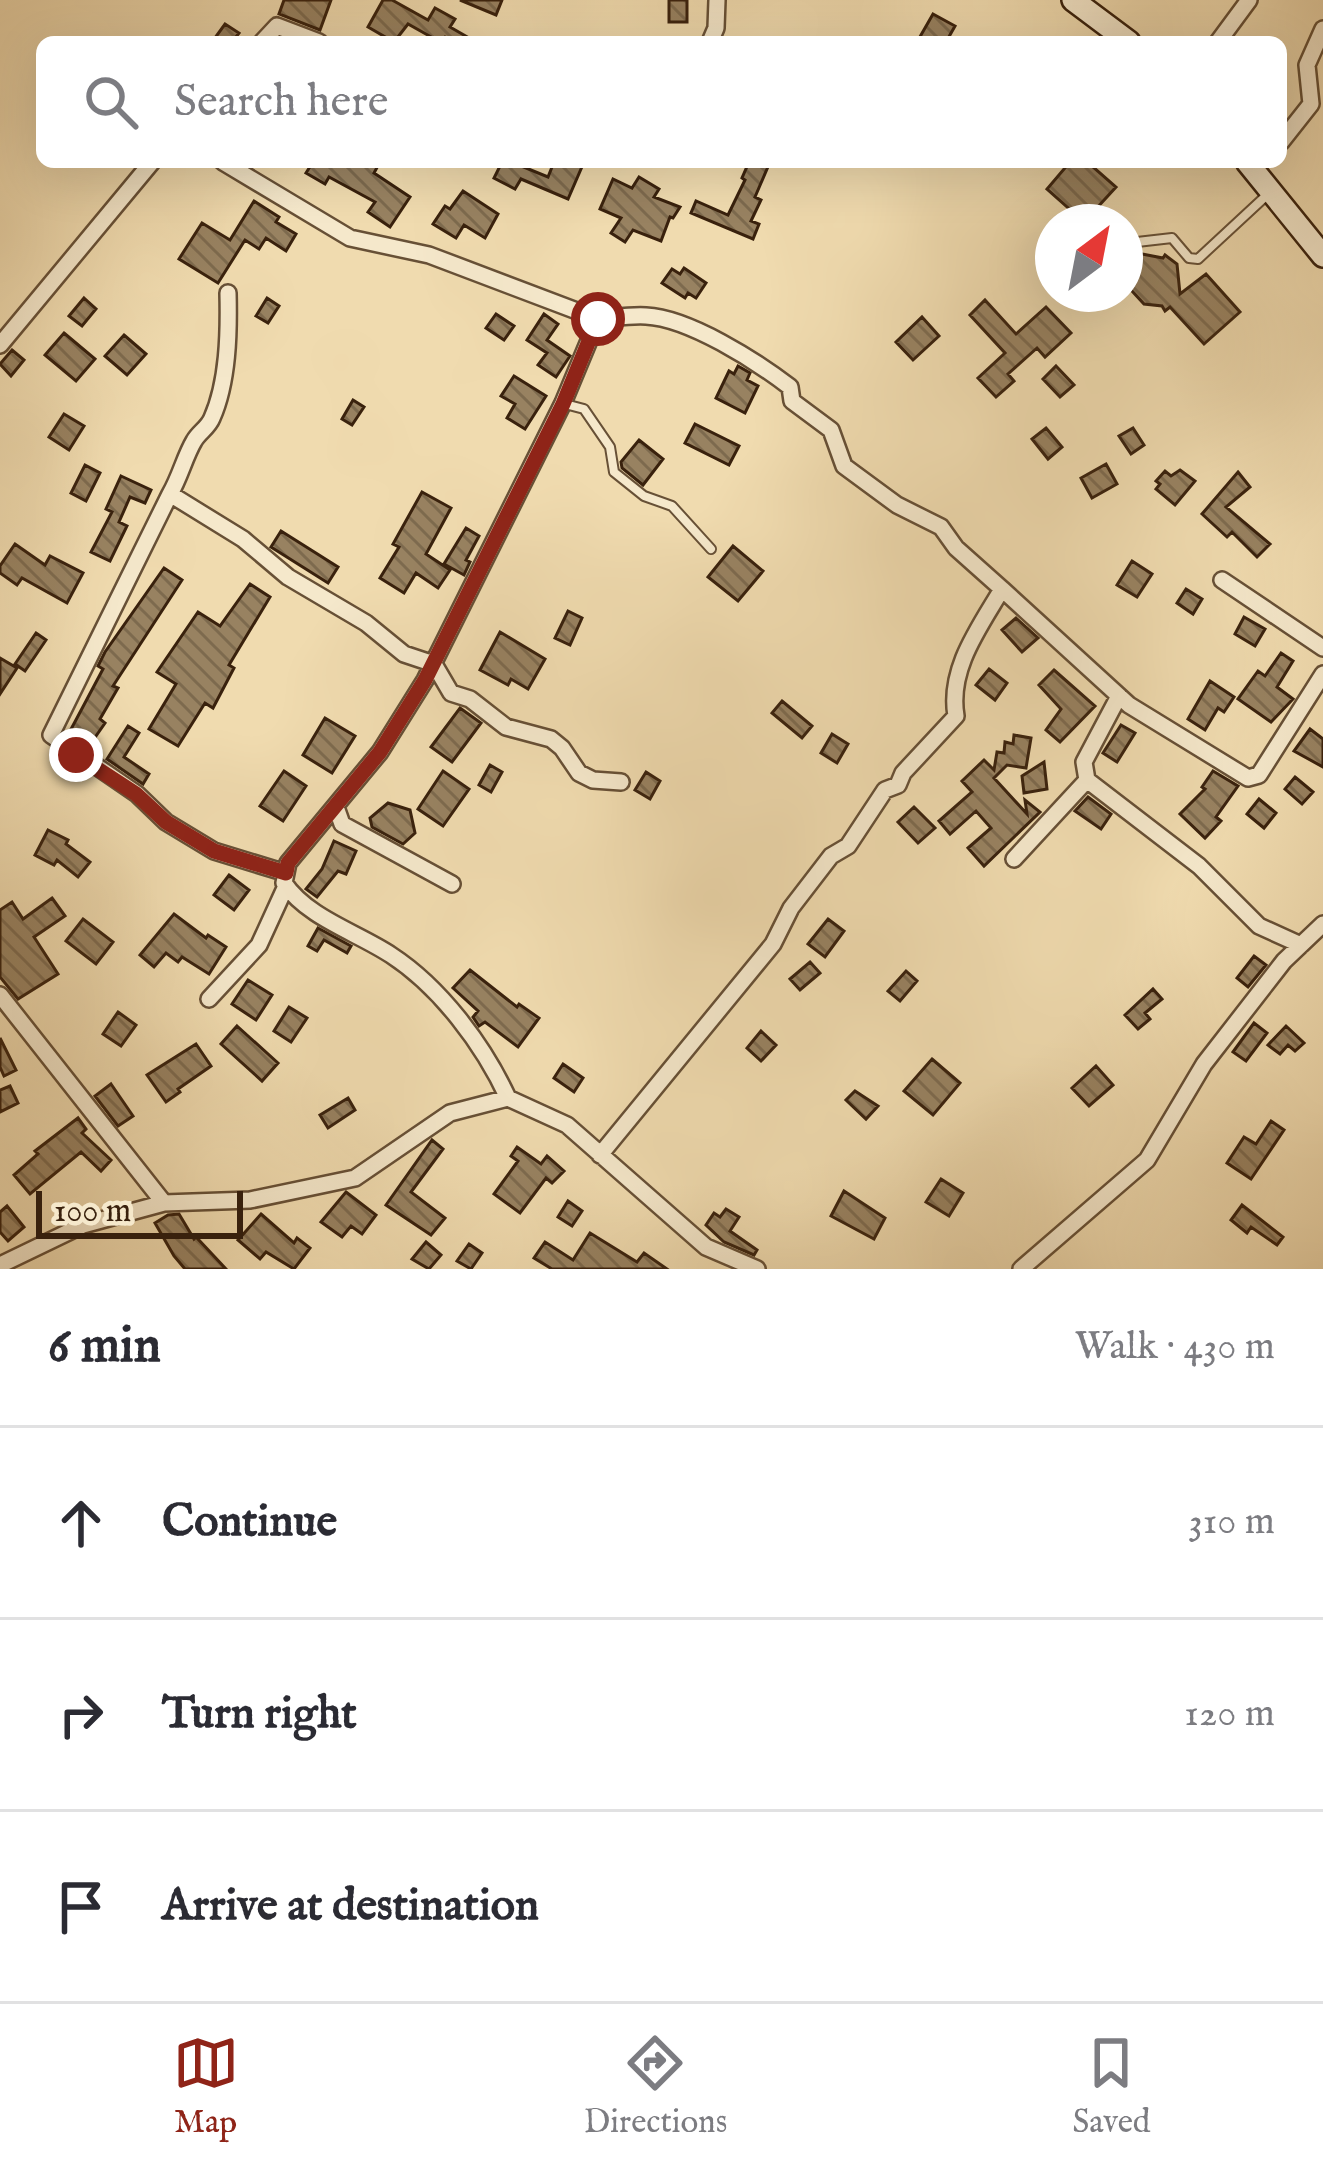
<!DOCTYPE html>
<meta charset="utf-8">
<style>
body{margin:0;font-family:"IM FELL English",serif;background:#f7f7f7;color:#2b2b33}
.compass{position:absolute;left:1035px;top:204px;width:108px;height:108px;border-radius:50%;background:#fff;box-shadow:0 12px 48px #0002;rotate:32deg}
.scale{position:absolute;left:36px;bottom:30px;width:207px;box-sizing:border-box;padding-left:12px;border:6px solid #39210d;border-top:0;font-size:33px;line-height:42px;white-space:nowrap;color:#39210d;-webkit-text-stroke:9px #f5e8cb;paint-order:stroke}
.stop{position:absolute;width:36px;height:36px;margin:-27px;border:9px solid #8f2418;border-radius:50%;background:#fff}
.stop.end{background:#8f2418;border-color:#fff;box-shadow:0 3px 12px #0008}
.list{margin:0;padding:0;list-style:none}
h2{display:flex;justify-content:space-between;align-items:center;height:156px;margin:0;padding:0 48px;font-size:51px}
h2 small{font-size:39px;font-weight:400;color:#7c7c81}
.list li{display:grid;grid-template-columns:78px 1fr auto;gap:36px;align-items:center;box-sizing:border-box;height:192px;padding:0 48px;border-top:3px solid #e1e1e2}
.list b{display:block;font-size:45px;white-space:nowrap}
.list em{font-size:39px;font-style:normal;color:#7c7c81}
.icon{flex:none;width:66px;height:66px;fill:none;stroke:currentColor;stroke-width:2;stroke-linecap:round;stroke-linejoin:round}
.map{position:relative;flex:none;width:1323px;height:1269px;overflow:hidden}
.search{position:absolute;background:#fff;box-shadow:0 12px 48px #0002;left:36px;right:36px;top:36px;height:132px;display:flex;align-items:center;gap:30px;box-sizing:border-box;padding:0 42px;border-radius:18px;color:#7c7c81;font-size:45px}
.sheet{height:732px;background:#fff}
nav{display:flex;justify-content:space-around;align-items:center;box-sizing:border-box;height:168px;border-top:3px solid #e1e1e2;background:#fff;font-size:33px;color:#7c7c81}
nav a{display:grid;justify-items:center;gap:6px}
nav .on{color:#8f2418}
.map>svg:first-child{display:block}
</style>
<div class="map">
<svg width="1323" height="1269" viewBox="0 0 1323 1269">
<defs>
<pattern id="building-back-hatch" width="6" height="6" patternUnits="userSpaceOnUse" patternTransform="scale(3)"><rect width="6" height="6" fill="#988261"/><path d="M-1 5l2 2M0 0l6 6M5-1l2 2" fill="none" stroke="#7d6a4e"/></pattern>
</defs>
<rect width="100%" height="100%" fill="#f0dbaf"/>
<filter id="stains"><feTurbulence type="fractalNoise" baseFrequency=".00167" numOctaves="4"/><feColorMatrix values="0 0 0 0 .2 0 0 0 0 .09 0 0 0 0 .02 0 0 0 .5 -.17"/></filter>
<radialGradient id="worn" r=".72"><stop offset=".6" stop-color="#630" stop-opacity="0"/><stop offset="1" stop-color="#630" stop-opacity=".3"/></radialGradient>
<path fill="url(#building-back-hatch)" stroke="#39210d" stroke-width="3" d="M284 0H331L320 30 279 14Z
M383 0H392L428 20 435 8 455 19 450 27 476 42H454L445 37 440 42 408 24 394 42 368 27Z
M460 0H502L496 15Z
M669 0H687V22H669Z
M933 14 955 26 946 42H917Z
M225 24 239 33 232 42H212Z
M313 162H380L374 173 410 197 390 227 368 212 375 202 329 177 325 184 306 173Z
M502 162H523L521 166 548 177 554 162H584L568 199 521 179 515 189 494 178Z
M749 162H770L755 197 761 200 751 221 759 224 753 239 691 213 696 201 728 215 745 180 742 178Z
M1070 162H1098L1093 167 1116 187 1084 222 1047 189Z
M639 177 659 189 654 197 680 207 673 218 670 217 661 241 633 230 625 242 611 233 621 218 600 209 613 179 632 188Z
M463 191 498 214 485 238 464 225 456 238 433 224 445 206 450 209Z
M254 201 279 217 276 222 296 234 286 251 266 238 259 249 245 240 218 283 179 259 202 223 230 240Z
M1137 253 1163 258 1165 255 1177 264 1180 294 1206 274 1240 312 1204 344 1170 307 1165 311 1162 306 1144 304 1131 290V272L1126 268Z
M684 268 706 283 696 298 688 293 685 298 662 283 672 269 680 274Z
M84 298 96 309 82 326 69 316Z
M267 298 279 306 268 323 256 316Z
M985 300 1016 334 1046 307 1071 333 1045 357 1037 348 1008 374 1014 381 996 397 978 378 1005 353 970 315Z
M496 314 514 326 504 340 486 328Z
M544 314 558 324 547 340 570 356 556 377 538 365 547 353 527 340Z
M922 317 939 336 913 360 896 342Z
M64 333 95 359 76 381 45 355Z
M124 335 146 354 127 375 105 356Z
M12 350 24 360 11 376 0 364Z
M738 366 750 373 747 380 758 386 745 413 716 398 729 371 734 374Z
M1056 366 1074 385 1060 397 1043 379Z
M514 376 546 396 525 429 507 418 515 404 501 396Z
M353 400 364 407 352 425 342 419Z
M64 414 84 426 69 450 49 437Z
M695 424 739 446 729 465 685 443Z
M1046 428 1062 447 1048 459 1032 439Z
M1133 428 1144 445 1131 454 1119 436Z
M639 440 663 459 643 485 622 468 621 462Z
M1106 464 1117 484 1092 498 1081 478Z
M85 465 100 473 86 501 71 493Z
M1180 470 1195 481 1175 505 1156 489 1160 484 1156 481 1165 471 1171 476Z
M1238 472 1250 487 1226 507 1270 544 1257 557 1232 532 1227 537 1202 514Z
M121 476 151 490 145 503 130 497 119 522 127 526 110 561 91 552 112 512 106 509Z
M422 492 451 508 426 554 450 570 438 588 416 573 404 593 380 578 399 547 393 544Z
M466 528 479 536 466 560 470 562 464 575 444 564Z
M281 531 338 567 328 583 271 547Z
M15 544 45 565 50 556 83 573 67 603 22 578 17 585 0 573V566Z
M733 546 763 571 738 601 708 577Z
M1132 561 1152 574 1137 597 1117 585Z
M164 568 182 580 113 686 118 688 100 719 105 723 89 746 69 733 103 669 98 666 105 652Z
M250 584 270 597 229 665 234 668 213 708 205 703 178 746 149 729 176 684 157 672 198 612 220 626Z
M1186 589 1202 599 1193 614 1177 603Z
M568 611 582 618 570 645 555 638Z
M1244 617 1265 629 1255 646 1235 634Z
M1016 618 1038 638 1022 652 1002 630Z
M500 632 545 659 528 689 511 679 508 685 480 670Z
M36 633 46 640 25 671 15 664Z
M1281 653 1293 661 1277 687 1293 699 1271 722 1238 699 1258 671 1265 676Z
M0 658 17 668 0 694Z
M989 669 1007 683 995 700 976 685Z
M1054 670 1095 706 1060 742 1046 730 1061 709 1039 685Z
M1210 681 1234 697 1224 712 1218 708 1205 730 1188 719Z
M782 701 812 726 802 738 772 713Z
M460 708 481 723 452 762 431 747Z
M325 718 355 736 332 773 303 755Z
M1121 725 1135 733 1117 762 1103 753Z
M128 726 139 733 124 757 149 774 143 784 107 759Z
M1310 729 1323 739V767L1294 751Z
M832 734 848 744 837 763 821 753Z
M1014 735 1031 738 1026 768 1007 765 994 778 1027 814 1025 800 1040 812 984 866 968 848 991 828 976 811 950 834 939 821 972 792 962 781 984 760 994 770 997 752 1004 753 1005 742 1013 744Z
M1044 762 1047 789 1024 793 1022 776Z
M490 765 502 772 491 792 479 785Z
M284 771 306 786 283 821 260 806Z
M443 771 469 789 443 826 418 809Z
M1213 771 1238 786 1216 817 1221 821 1205 838 1180 814 1205 789 1202 787Z
M646 772 660 781 650 799 635 790Z
M1295 777 1313 792 1302 804 1285 789Z
M1088 797 1111 814 1101 829 1075 811Z
M1259 799 1276 813 1264 828 1247 814Z
M388 803 410 810 415 833 403 844 372 827 370 818Z
M914 807 935 828 918 843 898 822Z
M48 830 68 840 66 844 90 862 78 877 57 860 54 865 35 855Z
M334 841 356 851 346 874 338 871 317 897 306 889 322 869Z
M229 875 249 890 234 910 214 895Z
M52 898 65 916 34 937 58 974 18 999 0 977V910L12 902 23 919Z
M174 914 206 938 208 935 226 947 209 974 182 957 178 962 166 953 154 967 140 955Z
M83 919 113 942 96 964 66 941Z
M828 919 844 931 825 957 808 944Z
M318 928 351 946 347 953 324 940 317 951 308 946Z
M1254 956 1266 965 1248 987 1237 978Z
M810 962 820 973 800 990 790 979Z
M470 970 517 1007 519 1004 539 1018 518 1047 485 1022 479 1026 473 1017 478 1011 453 988Z
M906 971 917 981 900 1001 888 991Z
M248 980 272 995 256 1020 232 1004Z
M1153 989 1162 999 1145 1013 1150 1019 1138 1029 1125 1015Z
M289 1007 307 1018 291 1042 274 1031Z
M118 1012 136 1025 121 1046 103 1034Z
M1254 1023 1267 1033 1246 1061 1233 1052Z
M237 1026 278 1063 262 1081 221 1044Z
M1286 1026 1304 1043 1295 1051 1288 1045 1280 1054 1268 1045Z
M761 1031 776 1045 761 1061 747 1048Z
M0 1038 16 1070 4 1076 0 1067Z
M196 1044 211 1066 178 1089 180 1092 166 1102 147 1075Z
M932 1059 960 1083 933 1115 904 1091Z
M563 1064 583 1078 574 1092 554 1078Z
M1096 1066 1113 1085 1089 1106 1072 1088Z
M111 1084 133 1116 118 1126 95 1096Z
M10 1086 18 1103 0 1112V1090Z
M855 1091 878 1106 866 1119 846 1100Z
M348 1098 355 1110 328 1128 320 1115Z
M78 1118 86 1129 82 1133 111 1160 101 1171 81 1152 30 1194 14 1175 38 1154 35 1151Z
M1271 1121 1284 1130 1251 1179 1227 1163 1244 1137 1256 1144Z
M432 1140 443 1149 411 1192 445 1218 431 1235 386 1205Z
M517 1147 541 1164 547 1156 564 1171 552 1183 546 1178 520 1213 494 1194 518 1161 511 1156Z
M941 1179 963 1193 949 1216 926 1202Z
M844 1191 885 1218 874 1239 831 1216Z
M346 1192 376 1215 362 1234 351 1226 342 1237 321 1222Z
M568 1201 582 1211 572 1226 558 1217Z
M1242 1205 1283 1237 1277 1245 1251 1227 1247 1233 1231 1220Z
M7 1206 24 1227 8 1241 0 1232V1212Z
M726 1209 739 1217 730 1231 757 1250 754 1255 724 1242 706 1225 714 1213 720 1217Z
M179 1214 194 1239 196 1237 226 1269H185L174 1256 155 1223 168 1215Z
M261 1214 294 1243 297 1238 310 1248 294 1269 266 1252 260 1259 238 1240Z
M590 1233 637 1262 644 1253 667 1269H552L534 1258 545 1242 573 1260Z
M426 1242 441 1255 429 1269 412 1259Z
M469 1244 482 1253 471 1269 457 1261Z"/>
<g fill="none" stroke-linecap="round" stroke-linejoin="round">
<defs>
<path id="service" d="M1137 242 1172 238 1189 258 1198 259 1267 195
M565 404 584 409 610 447 614 472 644 496 672 506 711 549"/>
<path id="minor" d="M262 42 277 26 319 42
M710 42 716 28 717 0
M1218 42 1249 0
M1281 142 1311 104 1307 65 1323 29
M223 162 350 238 429 255 598 319 563 403 425 680 380 752 288 863 284 883C308 918 356 932 391 955 440 987 483 1044 508 1098
M598 319C613 318 630 315 646 316 689 318 756 361 790 387L792 401 831 430 844 466 897 505 941 527 956 548 1002 589C979 628 948 669 956 716L903 773 898 785 885 790 848 846 831 856 791 908 773 944 600 1155
M0 345 152 162
M170 494C180 477 185 456 194 441 199 432 208 428 212 418 228 382 229 333 228 293
M1222 580 1323 648
M1002 589 1129 705 1248 778 1259 775 1323 674
M1119 696 1084 762 1087 780 1199 866 1259 926 1301 945
M336 807 342 824 452 884
M1014 859 1087 780
M286 873 214 851 166 822 137 794 51 735 170 494 243 539 288 577 366 623 404 654 434 664 451 693 470 699 506 727 551 739 562 748 579 773 593 780 621 782
M0 995 164 1203 250 1200 355 1178 450 1113 508 1098 567 1125 706 1247 757 1269
M209 999 259 945 286 886
M0 1265 83 1225 164 1203
M1021 1269 1147 1160 1204 1064 1284 961 1323 924"/>
<path id="secondary" d="M1073 0 1129 42
M1247 162 1323 256"/>
</defs>
<use href="#service" stroke="#675036" stroke-width="12"/>
<use href="#minor" stroke="#675036" stroke-width="20"/>
<use href="#secondary" stroke="#39210d" stroke-width="26"/>
<use href="#service" stroke="#f5e8cb" stroke-width="8"/>
<use href="#minor" stroke="#f5e8cb" stroke-width="15"/>
<use href="#secondary" stroke="#f5e8cb" stroke-width="21"/>
</g>
<g fill="none" stroke-linecap="round" stroke-linejoin="round">
<path stroke="#8f2418" stroke-width="15" d="M76 755 136 794 166 822 214 851 286 873 288 863 380 752 425 680 563 404 598 319"/>
</g>
<rect width="100%" height="100%" filter="url(#stains)"/>
<rect width="100%" height="100%" fill="url(#worn)"/>
</svg>
<svg class="compass" viewBox="-18 -18 36 36"><path d="M0-13l5 13h-10z" fill="#e53935"/><path d="M0 13l5-13h-10z" fill="#7c7c81"/></svg>
<div class="scale">100 m</div>
<div class="stop" style="left:598px;top:319px"></div>
<div class="stop end" style="left:76px;top:755px"></div>
<div class="search"><svg class="icon" aria-label="search" viewBox="0 0 24 24"><circle cx="10" cy="10" r="6"/><path d="M15 15l6 6"/></svg>Search here</div>
</div>
<section class="sheet">
<h2>6 min<small>Walk · 430 m</small></h2>
<ul class="list">
<li><svg class="icon" aria-label="ahead" viewBox="0 0 24 24"><path d="M12 20V5M6 11l6-6 6 6"/></svg><div><b>Continue</b></div><em>310 m</em></li>
<li><svg class="icon" aria-label="right" viewBox="0 0 24 24"><path d="M7 20v-9h11M14 6l5 5-5 5"/></svg><div><b>Turn right</b></div><em>120 m</em></li>
<li><svg class="icon" aria-label="arrive" viewBox="0 0 24 24"><path d="M6 21V4h12l-3 4 3 4H6"/></svg><div><b>Arrive at destination</b></div></li>
</ul>
</section>
<nav>
<a class="on"><svg class="icon" aria-label="map" viewBox="0 0 24 24"><path d="M3 6l6-2 6 2 6-2v14l-6 2-6-2-6 2zM9 4v14M15 6v14"/></svg>Map</a>
<a><svg class="icon" aria-label="directions" viewBox="0 0 24 24"><path d="M12 3l9 9-9 9-9-9zM9 14v-3h6M13 9l2 2-2 2"/></svg>Directions</a>
<a><svg class="icon" aria-label="saved" viewBox="0 0 24 24"><path d="M7 4h10v16l-5-4-5 4z"/></svg>Saved</a>
</nav>
